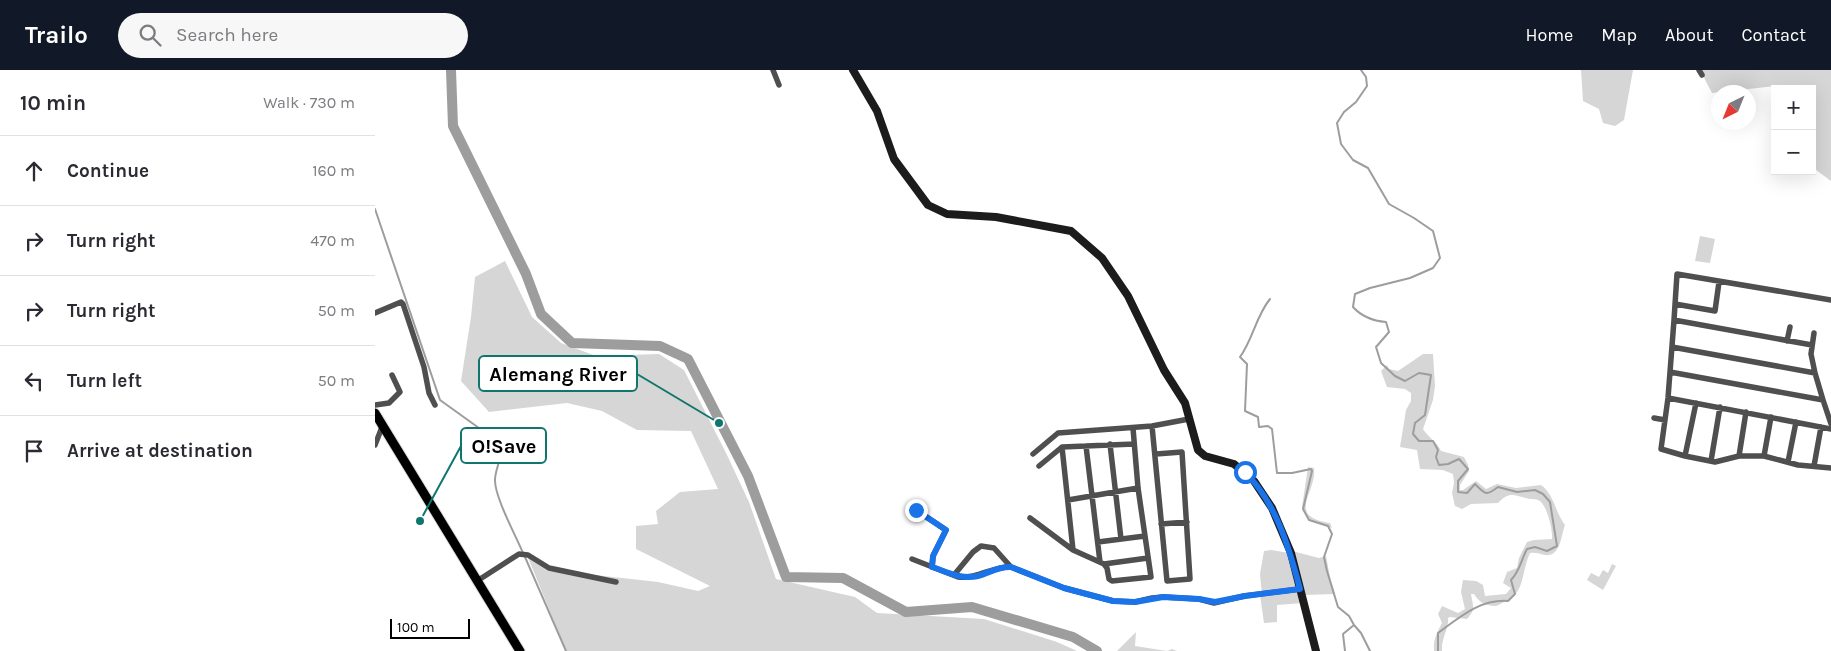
<!DOCTYPE html>
<meta charset="utf-8">
<style>
body{margin:0;font-family:Karla,sans-serif;background:#f7f7f7;color:#2b2b33}
.controls{position:absolute;right:15px;top:15px;display:grid;overflow:hidden;border-radius:0px;box-shadow:0 5px 20px #0002}
.controls button{width:45px;height:45px;display:grid;place-items:center;padding:0;border:0;border-bottom:1px solid #e1e1e2;background:#fff;color:#2b2b33;font:25px sans-serif}
.compass{position:absolute;left:1336px;top:15px;width:45px;height:45px;border-radius:50%;background:#fff;box-shadow:0 5px 20px #0002;rotate:223deg}
.scale{position:absolute;left:15px;bottom:12px;width:80px;box-sizing:border-box;padding-left:5px;border:2px solid #000;border-top:0;font-size:14px;line-height:18px;white-space:nowrap;color:#000;-webkit-text-stroke:4px #fff;paint-order:stroke}
.stop{position:absolute;width:15px;height:15px;margin:-11px;border:4px solid #1a73e8;border-radius:50%;background:#fff}
.stop.end{background:#1a73e8;border-color:#fff;box-shadow:0 1px 5px #0008}
.list{margin:0;padding:0;list-style:none}
h2{display:flex;justify-content:space-between;align-items:center;height:65px;margin:0;padding:0 20px;font-size:21px}
h2 small{font-size:16px;font-weight:400;color:#7c7c81}
.list li{display:grid;grid-template-columns:32px 1fr auto;gap:15px;align-items:center;box-sizing:border-box;height:70px;padding:0 20px;border-top:1px solid #e1e1e2}
.list b{display:block;font-size:19px;white-space:nowrap}
.list em{font-size:16px;font-style:normal;color:#7c7c81}
.icon{flex:none;width:28px;height:28px;fill:none;stroke:currentColor;stroke-width:2;stroke-linecap:round;stroke-linejoin:round}
.map{position:relative;flex:none;width:1456px;height:581px;overflow:hidden}
header{display:flex;align-items:center;gap:30px;box-sizing:border-box;height:70px;padding:0 25px;background:#111827;color:#fff}
header strong{font-size:24px}
nav{display:flex;gap:28px;margin-inline-start:auto;font-size:18px}
.search{width:350px;height:45px;background:#f7f7f7;display:flex;align-items:center;gap:12px;box-sizing:border-box;padding:0 18px;border-radius:28px;color:#7c7c81;font-size:19px}
main{display:flex}
aside{flex:1;background:#fff}
.map>svg:first-child{display:block}
</style>
<header>
<strong>Trailo</strong>
<div class="search"><svg class="icon" aria-label="search" viewBox="0 0 24 24"><circle cx="10" cy="10" r="6"/><path d="M15 15l6 6"/></svg>Search here</div>
<nav><a>Home</a><a>Map</a><a>About</a><a>Contact</a></nav>
</header>
<main>
<aside>
<h2>10 min<small>Walk · 730 m</small></h2>
<ul class="list">
<li><svg class="icon" aria-label="ahead" viewBox="0 0 24 24"><path d="M12 20V5M6 11l6-6 6 6"/></svg><div><b>Continue</b></div><em>160 m</em></li>
<li><svg class="icon" aria-label="right" viewBox="0 0 24 24"><path d="M7 20v-9h11M14 6l5 5-5 5"/></svg><div><b>Turn right</b></div><em>470 m</em></li>
<li><svg class="icon" aria-label="right" viewBox="0 0 24 24"><path d="M7 20v-9h11M14 6l5 5-5 5"/></svg><div><b>Turn right</b></div><em>50 m</em></li>
<li><svg class="icon" aria-label="left" viewBox="0 0 24 24"><path d="M17 20v-9H6M10 6l-5 5 5 5"/></svg><div><b>Turn left</b></div><em>50 m</em></li>
<li><svg class="icon" aria-label="arrive" viewBox="0 0 24 24"><path d="M6 21V4h12l-3 4 3 4H6"/></svg><div><b>Arrive at destination</b></div></li>
</ul>
</aside>
<div class="map">
<svg width="1456" height="581" viewBox="0 0 1456 581">
<rect width="100%" height="100%" fill="#fff"/>
<path fill="#d6d6d6" d="M1206 0H1258L1249 50 1240 56 1228 53 1224 39 1208 31Z
M1325 0H1456V111L1437 97V19H1410L1409 15 1337 23Z
M1325 166 1340 169 1335 193 1320 191Z
M130 191 157 247 186 273 221 286 284 284 309 300 352 385 374 432 401 509 480 527 502 543 609 549 682 572 702 581H191L152 485 174 498 193 502 283 512 323 521 335 516 261 479V456L283 454 281 441 305 422 343 419 316 361 262 360 227 341 192 333 114 342 86 311 96 247 100 207Z
M1048 284H1058L1060 316 1058 330 1048 359C1054 368 1062 372 1066 381L1089 387 1093 395 1094 401 1085 415V420H1088L1101 411 1111 419 1122 414 1141 418 1166 415C1179 424 1180 442 1190 455 1186 465 1186 487 1170 485 1164 484 1162 482 1155 483 1146 501 1151 524 1129 532 1125 534 1123 536 1119 536 1109 535 1104 532 1099 524H1096C1098 536 1101 540 1092 549L1075 547 1073 548C1074 559 1066 568 1067 581H1059C1058 569 1062 563 1067 553L1063 544 1067 536 1083 543 1090 539 1086 522 1088 510 1101 511 1108 515 1110 526 1131 524 1136 518 1128 513 1132 502 1142 498 1144 488 1152 472 1159 470 1177 469C1178 461 1172 433 1163 430 1161 429 1158 429 1155 429 1140 426 1135 420 1123 433L1096 434 1087 439 1080 436 1077 423 1079 413 1078 404 1068 400 1045 399 1042 380 1025 377 1031 340 1036 331V323L1030 319 1012 317 1006 301 1012 295 1014 299 1023 301Z
M933 397 939 398C942 423 910 446 955 453L957 458 934 450 927 437Z
M896 480 914 483 927 533 902 535V552L889 553 885 525H887L885 504 889 481Z
M917 481 944 488 951 486 955 507 960 524 929 525Z
M1237 494 1241 496 1228 520 1212 510 1216 503 1224 507 1228 500 1233 503Z
M761 562 760 576 792 581 797 579 802 581H742Z"/>
<g fill="none" stroke-linecap="round" stroke-linejoin="round">
<path stroke="#9d9d9d" stroke-width="2" d="M986 0 991 7 992 16 981 32 969 42 962 53 966 74 978 90 993 98 1014 134 1039 148 1058 161 1065 188 1058 198 1035 208 995 218 980 224 978 237C987 247 998 251 1011 252L1014 262 1001 277 1006 293 1020 306 1030 311 1044 303 1056 305 1050 345 1040 353 1038 364 1044 371H1058L1063 380 1061 387 1064 395 1073 394 1084 389 1093 399 1083 411V422L1092 423 1100 414C1111 425 1111 426 1123 417L1142 422 1160 420 1168 424 1175 432 1182 476 1172 481 1160 477 1152 479C1146 490 1145 501 1136 510L1140 524 1133 531C1105 529 1085 547 1063 563V581
M0 139 65 330 122 371C130 385 121 395 120 409 119 426 141 466 148 483
M895 229C881 246 878 269 865 287L872 294 870 341 883 347 884 357 893 356 897 359 902 403H917L936 399 937 401 928 439 934 450 953 456 957 464 949 487 952 501 963 537 974 546 979 555 968 564 970 581
M150 487 191 581
M979 555 986 563 995 581"/>
<path stroke="#9d9d9d" stroke-width="10" d="M76 0 78 56 151 204 166 244 197 273 285 276 313 289 373 406 411 507 468 508 531 542 597 537 698 567 722 581"/>
<defs>
<path id="primary" d="M0 343 145 581"/>
</defs>
<use href="#primary" stroke="#dbdbdb" stroke-width="11"/>
<path stroke="#4f4f4f" stroke-width="5.5" d="M398 0 404 15
M1324 0 1327 5
M1300 234 1340 241 1344 212
M0 243 26 232 28 234 49 297 54 323 60 335
M1299 250 1302 204 1456 230
M1412 271 1415 257
M1297 277 1440 303 1436 284 1439 263
M1295 302 1448 330 1440 303
M1293 328 1456 359
M1448 330 1456 354
M1321 333 1310 386 1286 379 1293 328 1299 250 1437 275
M0 335 14 333 25 322 17 305
M1279 348 1290 350
M777 356 792 511 815 509 807 382 781 384
M735 374 746 469
M0 375 7 357
M711 376 725 492
M687 377 698 480 729 494 732 498 734 509 737 511 776 507 763 418 758 358
M658 384 683 363 777 356 814 349
M1310 386 1340 392 1364 386H1389L1423 395 1456 398
M1364 386 1371 342
M1389 386 1396 347
M1336 391 1345 337
M1413 392 1421 352
M664 396 687 377 759 374
M1439 396 1446 357
M693 430 763 418
M541 440 571 460 558 486 557 497
M655 448 698 480
M786 454 812 452
M723 472 770 466
M537 489 583 507C604 509 617 496 636 497L689 518 738 531 760 532 777 528 788 527 824 529 839 533 869 526 925 519
M729 494 773 488
M579 505 598 482 606 476 619 478 636 497
M102 511 144 484 153 485 174 498 241 512"/>
<path stroke="#1c1c1c" stroke-width="8" d="M478 0 502 41 519 89 553 135 572 144 621 147 696 161 727 188 753 226 789 300 810 333 823 380 830 386 859 394 879 411 897 438 916 483 941 581"/>
<use href="#primary" stroke="#000" stroke-width="9"/>
</g>
<g fill="none" stroke-linecap="round" stroke-linejoin="round">
<path stroke="#1a73e8" stroke-width="6" d="M541 440 571 460 558 486 557 497C572 502 586 510 603 506 614 503 624 496 636 497L689 518 738 531 760 532 788 527 824 529 840 532 870 526 925 519C914 477 901 433 870 402"/>
</g>
<path fill="none" stroke="#0f766e" stroke-width="2" d="M344 353L262 304M45 451L86 376"/>
<g fill="#0f766e" stroke="#fff" stroke-width="2">
<circle cx="344" cy="353" r="5"/>
<circle cx="45" cy="451" r="5"/>
</g>
<g fill="#fff" stroke="#0f766e" stroke-width="2">
<rect x="104" y="286" width="158" height="35" rx="5"/>
<rect x="86" y="358" width="85" height="35" rx="5"/>
</g>
<g font-size="20" text-anchor="middle" font-weight="bold" fill="#000">
<text x="183" y="311">Alemang River</text>
<text x="129" y="383">O!Save</text>
</g>
</svg>
<div class="controls">
<button>+</button>
<button>−</button>
</div>
<svg class="compass" viewBox="-18 -18 36 36"><path d="M0-13l5 13h-10z" fill="#e53935"/><path d="M0 13l5-13h-10z" fill="#7c7c81"/></svg>
<div class="scale">100 m</div>
<div class="stop" style="left:870px;top:402px"></div>
<div class="stop end" style="left:541px;top:440px"></div>
</div>
</main>
